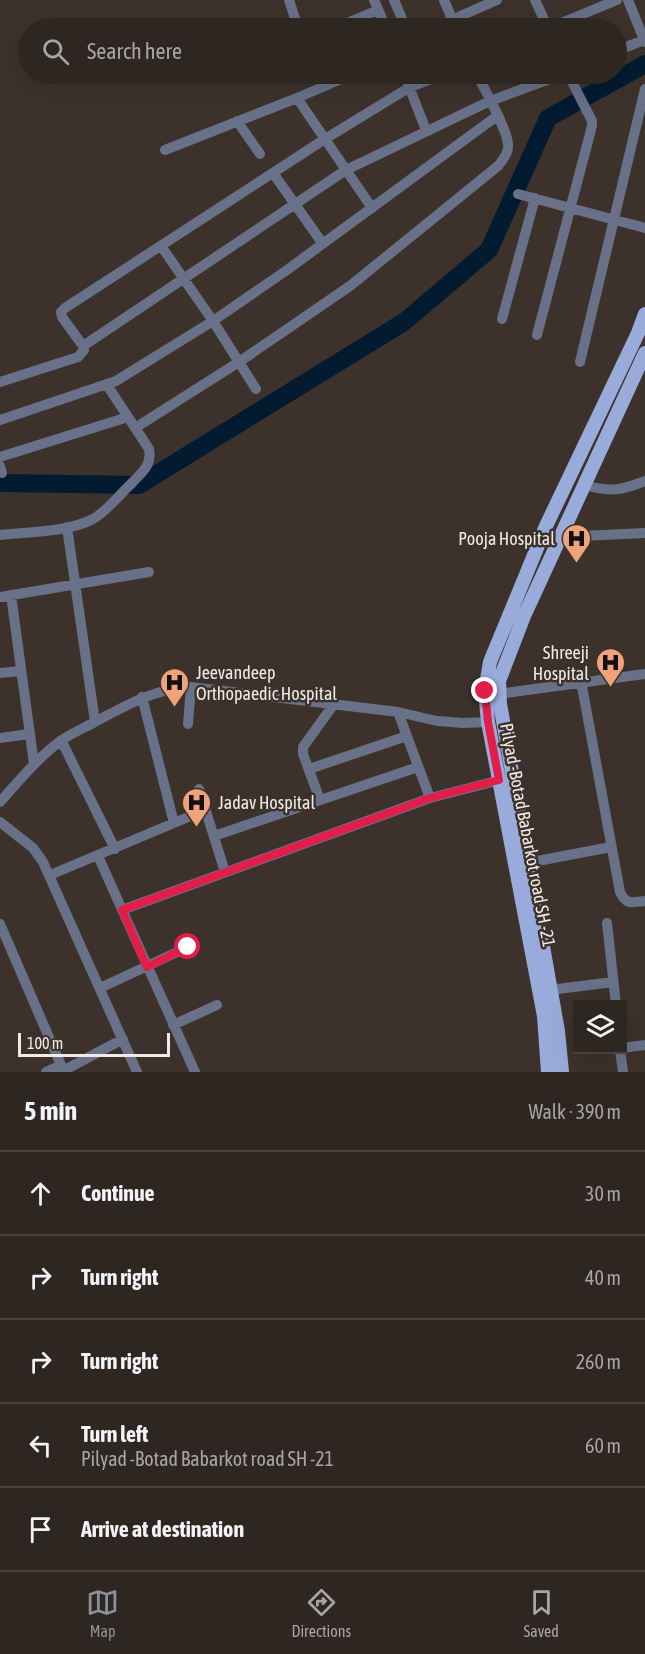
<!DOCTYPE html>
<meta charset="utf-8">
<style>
body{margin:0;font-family:"Asap Condensed",sans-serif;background:#362e29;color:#f1f3f6}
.controls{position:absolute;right:18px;bottom:18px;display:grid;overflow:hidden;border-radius:0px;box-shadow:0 6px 24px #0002}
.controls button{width:54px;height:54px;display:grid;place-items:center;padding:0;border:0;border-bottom:2px solid #49433e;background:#2e2620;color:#f1f3f6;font:30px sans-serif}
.scale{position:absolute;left:18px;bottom:15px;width:152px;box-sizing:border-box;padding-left:6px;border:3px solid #f1eae6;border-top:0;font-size:16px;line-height:21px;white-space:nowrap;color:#f1eae6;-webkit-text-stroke:4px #3d322b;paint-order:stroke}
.stop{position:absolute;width:18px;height:18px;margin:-14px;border:4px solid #e11d48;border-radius:50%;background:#fff}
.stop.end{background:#e11d48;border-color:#fff;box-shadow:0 2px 6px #0008}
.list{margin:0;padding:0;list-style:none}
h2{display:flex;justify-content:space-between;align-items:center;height:78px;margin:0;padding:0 24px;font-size:26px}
h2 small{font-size:20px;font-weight:400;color:#a7a5a5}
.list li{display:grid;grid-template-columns:39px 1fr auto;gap:18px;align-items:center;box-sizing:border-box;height:84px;padding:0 24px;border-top:2px solid #49433e}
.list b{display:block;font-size:22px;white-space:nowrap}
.list p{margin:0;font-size:20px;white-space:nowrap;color:#a7a5a5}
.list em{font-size:20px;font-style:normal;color:#a7a5a5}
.icon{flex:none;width:33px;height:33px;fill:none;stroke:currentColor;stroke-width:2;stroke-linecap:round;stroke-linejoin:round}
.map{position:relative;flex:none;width:645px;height:1072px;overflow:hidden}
.search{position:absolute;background:#2e2620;box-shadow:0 6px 24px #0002;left:18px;right:18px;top:18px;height:66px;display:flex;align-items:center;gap:15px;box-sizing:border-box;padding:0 21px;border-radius:33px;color:#a7a5a5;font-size:22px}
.sheet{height:498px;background:#2e2620}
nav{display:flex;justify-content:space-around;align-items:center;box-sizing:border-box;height:84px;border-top:2px solid #49433e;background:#2e2620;font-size:16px;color:#a7a5a5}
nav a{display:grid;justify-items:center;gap:3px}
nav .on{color:#8c9099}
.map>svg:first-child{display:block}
</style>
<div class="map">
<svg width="645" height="1072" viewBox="0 0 645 1072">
<rect width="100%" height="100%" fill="#3d322b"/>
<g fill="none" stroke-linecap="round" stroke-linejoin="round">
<path stroke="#031b30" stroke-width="18" d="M0 483 139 485 404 322 489 250 548 118 645 64"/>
<path stroke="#687188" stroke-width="10" d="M289 0 298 28
M374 0 386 28
M394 0 406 28
M444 0 456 28
M535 0 548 28
M628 0 645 42
M335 28 378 10
M433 28 497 0
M549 28 617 0
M616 51 644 40
M404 74 426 130
M297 98 372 208
M237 121 260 154
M165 150 297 98 353 74
M273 173 323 244
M518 194 645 228
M161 246 213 321 256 389
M502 319 535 198
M537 335 592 126V121L568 74
M83 346 346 170 490 101 563 74
M580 362 645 89
M0 382 78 357 84 350 83 346 62 317 61 312 65 308 325 139 410 87 444 74
M0 420 116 381 213 321 287 270 497 116
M135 428 239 362 350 286 498 166C503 159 509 153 508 144 506 126 485 91 477 74
M0 457 128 417
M0 466 2 473
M584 485C610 492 620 491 645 481
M67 527 95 722
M0 535C27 532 69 532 93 519 107 511 119 495 131 484 142 472 152 466 149 449L107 385
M560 537 645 533
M11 595 34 764
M0 597 149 572
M0 673 21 671
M581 681 620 892C627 906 632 902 645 901
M498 694 645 674
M142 697 174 823
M398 712 430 798
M188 724 191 687
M0 738 29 734
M61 740 115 849
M309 769 407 736
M199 789 225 872
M320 800 303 754V747L334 704
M0 802C17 783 34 762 54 746 65 736 80 730 93 723 127 705 153 689 191 687L398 712 437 721 463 723 488 722
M0 822 33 848 43 862 137 1072
M214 836 418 767
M98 856 195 1072
M527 863 611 847
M50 875 205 810
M122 910 430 798 504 779
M607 923 616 1005
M0 924 64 1072
M100 988 188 947
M550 990 613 982
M173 1025 217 1005
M622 1048 645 1045
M620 1050 623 1072
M63 1071 123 1039
M46 1072 61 1065"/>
<path stroke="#99abdb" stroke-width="14" d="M548 1072 544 1016 488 722 485 691 490 662 546 526 638 333 645 314
M562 1072 558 1031 500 704 499 681 524 616 645 353"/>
</g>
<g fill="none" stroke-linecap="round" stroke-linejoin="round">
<path stroke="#e11d48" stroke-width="8" d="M188 947 147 967 122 910 430 798 499 780 488 722 485 691"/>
</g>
<defs>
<symbol id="hospital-pin" viewBox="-11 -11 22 30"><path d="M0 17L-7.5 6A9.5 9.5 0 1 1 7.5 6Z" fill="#f0a27a" stroke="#3d322b"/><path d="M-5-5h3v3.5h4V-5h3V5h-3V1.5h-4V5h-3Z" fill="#111"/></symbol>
</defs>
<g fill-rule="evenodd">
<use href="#hospital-pin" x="560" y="522" width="33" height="45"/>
<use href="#hospital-pin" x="594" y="646" width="33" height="45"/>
<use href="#hospital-pin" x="158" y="666" width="33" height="45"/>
<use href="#hospital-pin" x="180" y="786" width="33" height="45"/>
</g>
<g text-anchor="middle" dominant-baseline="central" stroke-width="5" stroke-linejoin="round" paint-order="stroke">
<g font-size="18" fill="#f1eae6" stroke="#3d322b" text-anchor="end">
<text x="555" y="538">Pooja Hospital</text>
<text x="589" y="652">Shreeji<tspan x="589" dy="21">Hospital</tspan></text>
<text x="196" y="672" text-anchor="start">Jeevandeep<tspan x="196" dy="21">Orthopaedic Hospital</tspan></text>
<text x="218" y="802" text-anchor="start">Jadav Hospital</text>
</g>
<g font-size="18" fill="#f1eae6" stroke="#3d322b">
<text transform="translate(528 835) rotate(79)">Pilyad -Botad Babarkot road SH -21</text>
</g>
</g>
</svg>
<div class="controls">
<button><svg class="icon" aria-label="layers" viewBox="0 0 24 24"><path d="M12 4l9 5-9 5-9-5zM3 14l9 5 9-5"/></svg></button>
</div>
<div class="scale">100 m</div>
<div class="stop" style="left:188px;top:947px"></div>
<div class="stop end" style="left:485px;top:691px"></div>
<div class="search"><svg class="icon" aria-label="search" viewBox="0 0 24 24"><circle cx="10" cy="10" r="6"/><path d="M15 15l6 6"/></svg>Search here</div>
</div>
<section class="sheet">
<h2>5 min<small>Walk · 390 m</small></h2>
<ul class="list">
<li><svg class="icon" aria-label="ahead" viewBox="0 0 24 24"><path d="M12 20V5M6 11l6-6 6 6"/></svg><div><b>Continue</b></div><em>30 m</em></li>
<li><svg class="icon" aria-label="right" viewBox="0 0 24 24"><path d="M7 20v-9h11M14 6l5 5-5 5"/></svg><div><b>Turn right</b></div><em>40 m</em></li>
<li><svg class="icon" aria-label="right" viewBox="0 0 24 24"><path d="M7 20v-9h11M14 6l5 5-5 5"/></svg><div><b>Turn right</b></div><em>260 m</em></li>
<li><svg class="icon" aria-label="left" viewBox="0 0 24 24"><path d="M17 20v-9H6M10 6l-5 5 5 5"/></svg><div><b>Turn left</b><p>Pilyad -Botad Babarkot road SH -21</p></div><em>60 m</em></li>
<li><svg class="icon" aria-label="arrive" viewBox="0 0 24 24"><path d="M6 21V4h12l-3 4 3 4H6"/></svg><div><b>Arrive at destination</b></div></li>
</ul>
</section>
<nav>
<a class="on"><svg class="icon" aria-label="map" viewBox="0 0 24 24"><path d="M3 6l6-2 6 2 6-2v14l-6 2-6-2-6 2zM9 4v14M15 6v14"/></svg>Map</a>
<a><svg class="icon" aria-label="directions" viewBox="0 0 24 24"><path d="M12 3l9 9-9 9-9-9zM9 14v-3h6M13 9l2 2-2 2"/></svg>Directions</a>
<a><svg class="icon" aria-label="saved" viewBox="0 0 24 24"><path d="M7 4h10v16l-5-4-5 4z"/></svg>Saved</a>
</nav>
